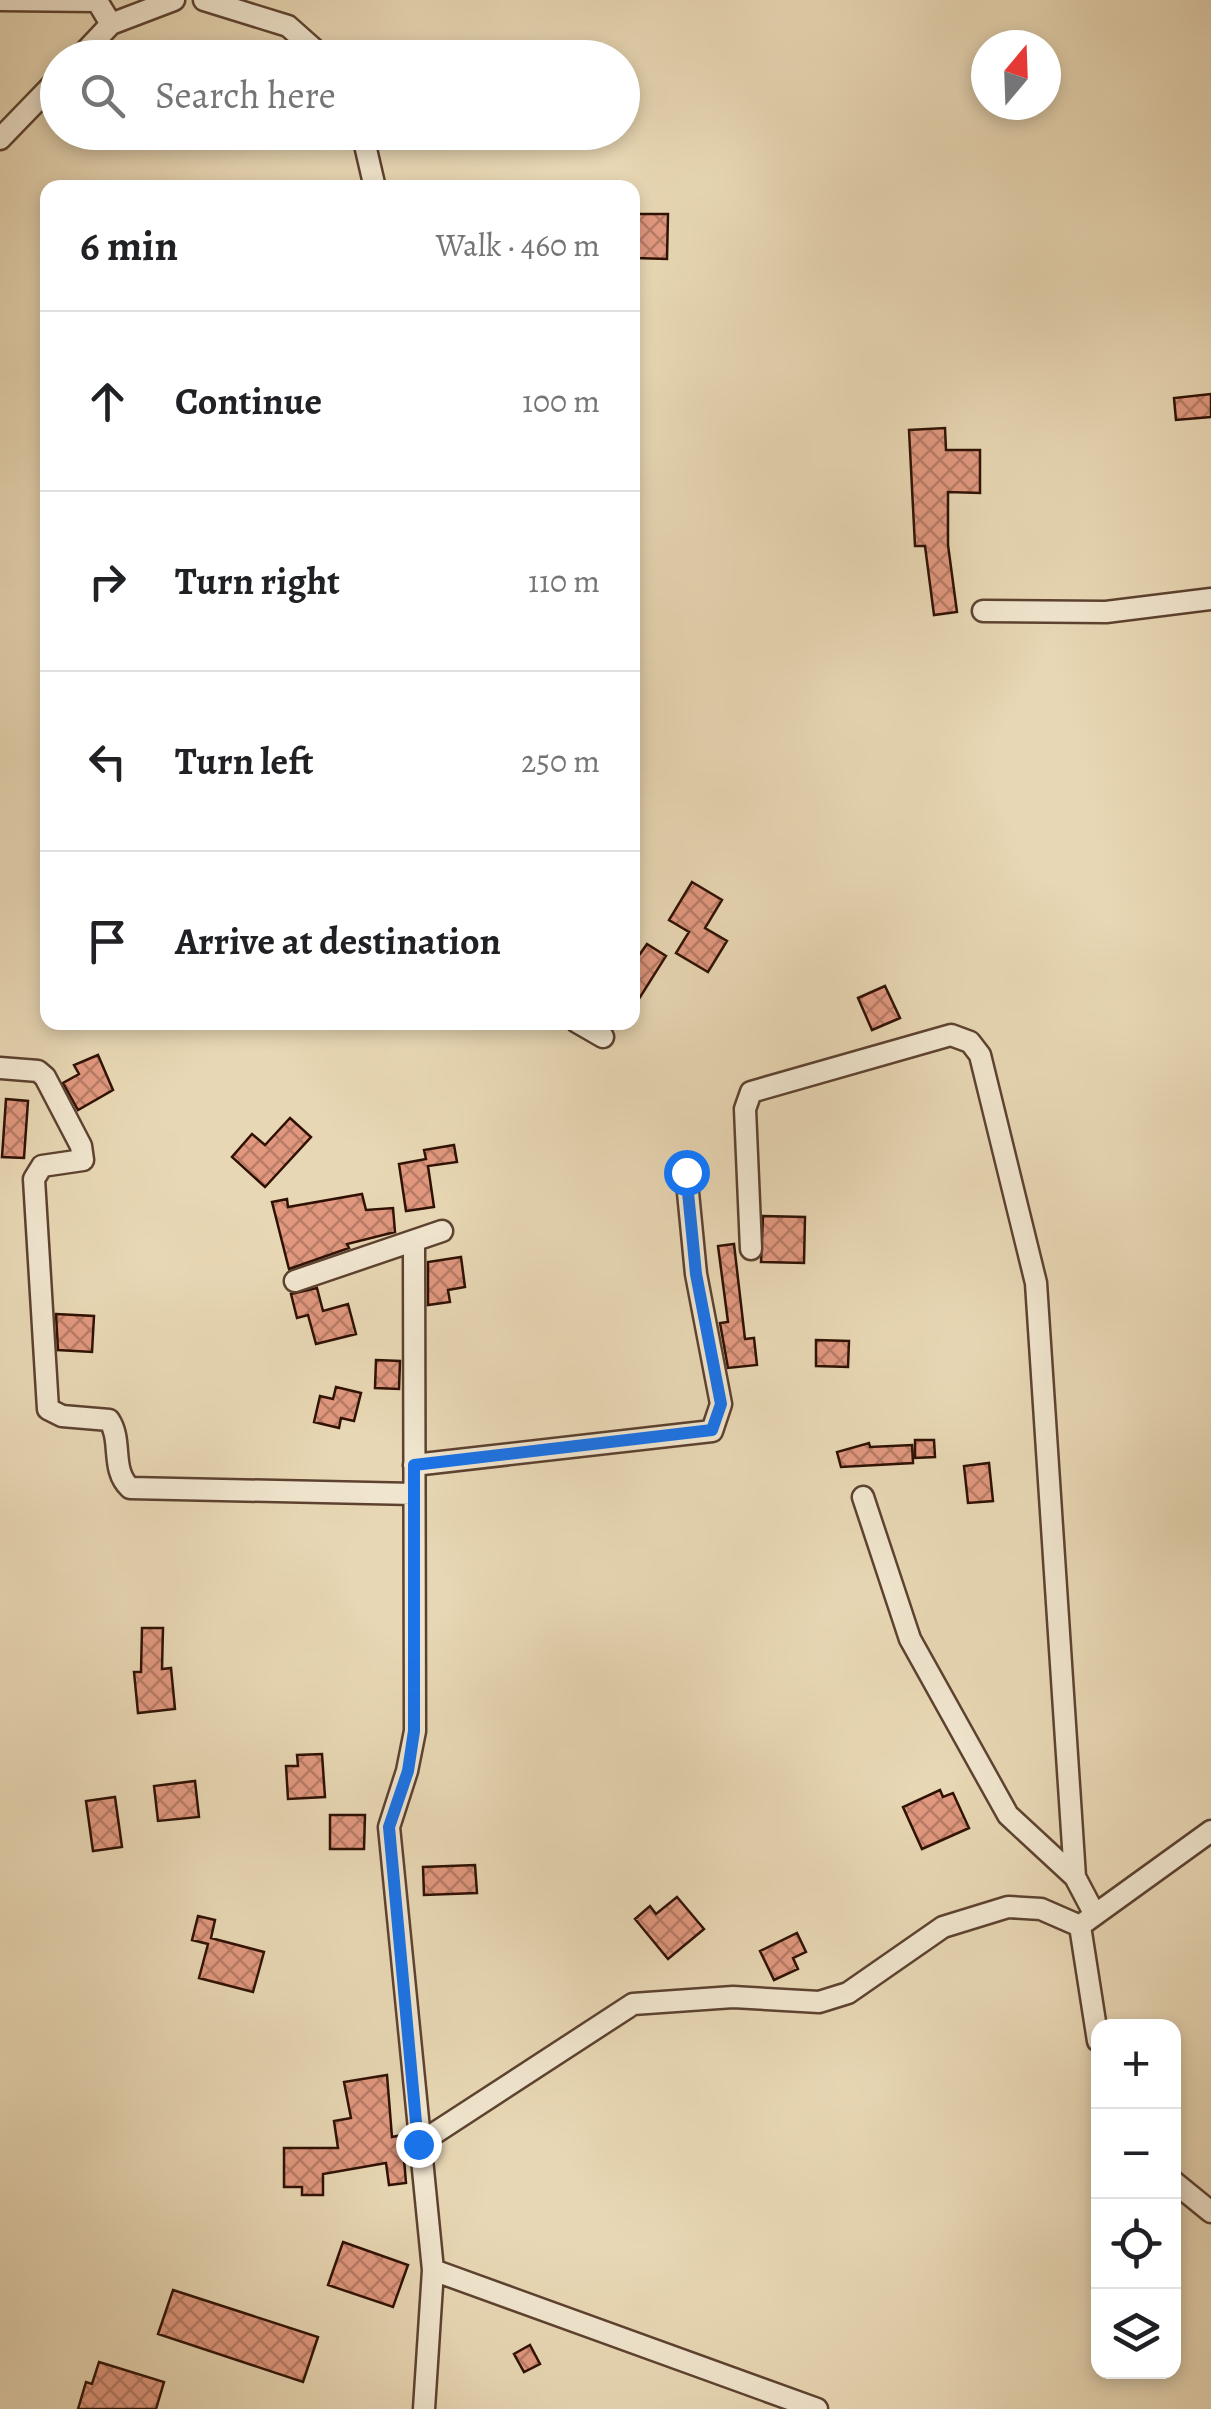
<!DOCTYPE html>
<meta charset="utf-8">
<style>
body{margin:0;font-family:Alegreya,serif;background:#f2f2f2;color:#202124}
.controls{position:absolute;right:30px;bottom:30px;display:grid;overflow:hidden;border-radius:20px;box-shadow:0 5px 15px #0003}
.controls button{width:90px;height:90px;display:grid;place-items:center;padding:0;border:0;border-bottom:2px solid #e0e0e0;background:#fff;color:#202124;font:50px sans-serif}
.compass{position:absolute;left:971px;top:30px;width:90px;height:90px;border-radius:50%;background:#fff;box-shadow:0 5px 15px #0003;rotate:19deg}
.stop{position:absolute;width:30px;height:30px;margin:-22px;border:8px solid #1a73e8;border-radius:50%;background:#fff}
.stop.end{background:#1a73e8;border-color:#fff;box-shadow:0 2px 10px #0008}
.list{margin:0;padding:0;list-style:none}
h2{display:flex;justify-content:space-between;align-items:center;height:130px;margin:0;padding:0 40px;font-size:42px}
h2 small{font-size:32px;font-weight:400;color:#757577}
.list li{display:grid;grid-template-columns:65px 1fr auto;gap:30px;align-items:center;box-sizing:border-box;height:180px;padding:0 40px;border-top:2px solid #e0e0e0}
.list b{display:block;font-size:38px;white-space:nowrap}
.list em{font-size:32px;font-style:normal;color:#757577}
.icon{flex:none;width:55px;height:55px;fill:none;stroke:currentColor;stroke-width:2;stroke-linecap:round;stroke-linejoin:round}
.map{position:relative;flex:none;width:1211px;height:2409px;overflow:hidden}
.search{position:absolute;background:#fff;box-shadow:0 5px 15px #0003;left:40px;top:40px;width:600px;height:110px;display:flex;align-items:center;gap:25px;box-sizing:border-box;padding:0 35px;border-radius:55px;color:#757577;font-size:38px}
.panel{position:absolute;background:#fff;box-shadow:0 5px 15px #0003;left:40px;top:180px;width:600px;height:850px;border-radius:20px}
.map>svg:first-child{display:block}
</style>
<div class="map">
<svg width="1211" height="2409" viewBox="0 0 1211 2409">
<defs>
<pattern id="building-cross-hatch" width="8" height="8" patternUnits="userSpaceOnUse" patternTransform="scale(2.5)"><rect width="8" height="8" fill="#e1987f"/><path d="M0 0l8 8M0 8l8-8" fill="none" stroke="#b77b66"/></pattern>
</defs>
<rect width="100%" height="100%" fill="#e8d7b4"/>
<filter id="stains"><feTurbulence type="fractalNoise" baseFrequency=".002" numOctaves="4"/><feColorMatrix values="0 0 0 0 .2 0 0 0 0 .09 0 0 0 0 .02 0 0 0 .5 -.17"/></filter>
<radialGradient id="worn" r=".72"><stop offset=".6" stop-color="#630" stop-opacity="0"/><stop offset="1" stop-color="#630" stop-opacity=".3"/></radialGradient>
<path fill="url(#building-cross-hatch)" stroke="#2f1104" stroke-width="2.5" d="M635 214H668L667 259 635 258Z
M1211 394V417L1176 420 1174 398Z
M945 428 946 450H980V493L948 492V545L957 612 934 615 925 546H915L909 430Z
M692 882 722 900 705 928 727 941 708 972 676 953 689 932 669 920Z
M647 944 666 956 632 1010V949L640 954Z
M885 986 900 1018 872 1030 858 998Z
M98 1055 113 1090 78 1110 63 1083 79 1074 74 1065Z
M6 1099 28 1101 24 1158 2 1157Z
M290 1118 311 1137 265 1187 232 1157 252 1134 265 1145Z
M454 1145 457 1162 428 1166 434 1207 406 1211 399 1164 426 1159 424 1150Z
M362 1194 366 1210 393 1208 395 1232 347 1244 349 1248 289 1269 272 1202 287 1199 288 1207Z
M763 1216 805 1217 804 1263 761 1262Z
M734 1244 745 1339 754 1338 757 1365 728 1368 720 1323 728 1322 718 1246Z
M461 1257 465 1287 448 1290 450 1302 428 1305V1262Z
M317 1288 323 1311 348 1304 356 1334 316 1344 308 1315 297 1318 291 1294Z
M56 1314 94 1316 92 1352 58 1350Z
M816 1340 849 1341 848 1367 816 1366Z
M376 1360 400 1361 399 1389 375 1388Z
M336 1387 361 1393 354 1421 341 1418 339 1428 314 1422 320 1396 333 1399Z
M915 1440H934L935 1457 915 1458Z
M869 1443 870 1447 912 1445 913 1463 841 1467 837 1452Z
M989 1463 993 1501 968 1503 964 1466Z
M142 1628H163L162 1669 171 1668 175 1709 138 1713 134 1672H141Z
M322 1754 325 1797 288 1799 286 1766H298L297 1755Z
M195 1781 199 1817 158 1821 154 1786Z
M940 1790 943 1797 953 1793 969 1828 922 1849 903 1807Z
M115 1797 122 1847 93 1851 86 1801Z
M330 1815H365L364 1849H330Z
M475 1865 477 1893 424 1895 423 1867Z
M677 1897 704 1929 668 1959 635 1919 650 1906 656 1914Z
M198 1916 215 1920 211 1938 264 1952 253 1992 199 1978 208 1944 192 1940Z
M797 1933 806 1952 793 1958 798 1969 774 1980 760 1951Z
M387 2075 392 2137 402 2135 406 2183 389 2185 386 2163 323 2174V2195H302V2187H284V2148H338L334 2121 351 2118 344 2082Z
M343 2242 408 2265 393 2307 328 2285Z
M173 2290 318 2337 303 2382 158 2334Z
M530 2345 540 2364 524 2372 514 2354Z
M99 2362 164 2382 156 2409H78L86 2382 92 2384Z"/>
<g fill="none" stroke-linecap="round" stroke-linejoin="round">
<defs>
<path id="minor" d="M0 0 97 1 111 24
M204 0 288 26 324 58
M79 58 111 24 174 0
M362 132 375 188
M0 139 58 79
M983 611 1106 612 1211 599
M577 1022 603 1037
M0 1068 38 1071 45 1077 81 1146 83 1160 42 1166 34 1179 48 1409 62 1416 109 1420C123 1441 110 1469 130 1488L414 1494
M414 1241 415 1731 407 1771 389 1827 433 2270 424 2409
M751 1249 745 1109 751 1092 951 1035 970 1042 980 1055 1036 1283 1075 1877
M295 1281 442 1231
M414 1465 712 1431 721 1404 696 1274 686 1172
M863 1497 910 1639 1008 1815 1075 1877 1095 1915
M1085 1922 1211 1831
M418 2144 633 2004 733 1997 819 2002 848 1993 943 1927 1008 1907 1041 1909 1080 1926 1098 2041
M1174 2182 1211 2212
M433 2270 817 2409"/>
</defs>
<use href="#minor" stroke="#5d4230" stroke-width="25"/>
<use href="#minor" stroke="#f0e5ce" stroke-width="20"/>
</g>
<g fill="none" stroke-linecap="round" stroke-linejoin="round">
<path stroke="#1a73e8" stroke-width="12" d="M418 2144 389 1827 408 1771 414 1731V1465L712 1430 721 1404 696 1274 686 1172"/>
</g>
<rect width="100%" height="100%" filter="url(#stains)"/>
<rect width="100%" height="100%" fill="url(#worn)"/>
</svg>
<div class="controls">
<button>+</button>
<button>−</button>
<button><svg class="icon" aria-label="locate" viewBox="0 0 24 24"><circle cx="12" cy="12" r="6"/><path d="M12 2v4M12 18v4M2 12h4M18 12h4"/></svg></button>
<button><svg class="icon" aria-label="layers" viewBox="0 0 24 24"><path d="M12 4l9 5-9 5-9-5zM3 14l9 5 9-5"/></svg></button>
</div>
<svg class="compass" viewBox="-18 -18 36 36"><path d="M0-13l5 13h-10z" fill="#e53935"/><path d="M0 13l5-13h-10z" fill="#757577"/></svg>
<div class="stop" style="left:686px;top:1172px"></div>
<div class="stop end" style="left:418px;top:2144px"></div>
<div class="search"><svg class="icon" aria-label="search" viewBox="0 0 24 24"><circle cx="10" cy="10" r="6"/><path d="M15 15l6 6"/></svg>Search here</div>
<section class="panel">
<h2>6 min<small>Walk · 460 m</small></h2>
<ul class="list">
<li><svg class="icon" aria-label="ahead" viewBox="0 0 24 24"><path d="M12 20V5M6 11l6-6 6 6"/></svg><div><b>Continue</b></div><em>100 m</em></li>
<li><svg class="icon" aria-label="right" viewBox="0 0 24 24"><path d="M7 20v-9h11M14 6l5 5-5 5"/></svg><div><b>Turn right</b></div><em>110 m</em></li>
<li><svg class="icon" aria-label="left" viewBox="0 0 24 24"><path d="M17 20v-9H6M10 6l-5 5 5 5"/></svg><div><b>Turn left</b></div><em>250 m</em></li>
<li><svg class="icon" aria-label="arrive" viewBox="0 0 24 24"><path d="M6 21V4h12l-3 4 3 4H6"/></svg><div><b>Arrive at destination</b></div></li>
</ul>
</section>
</div>
